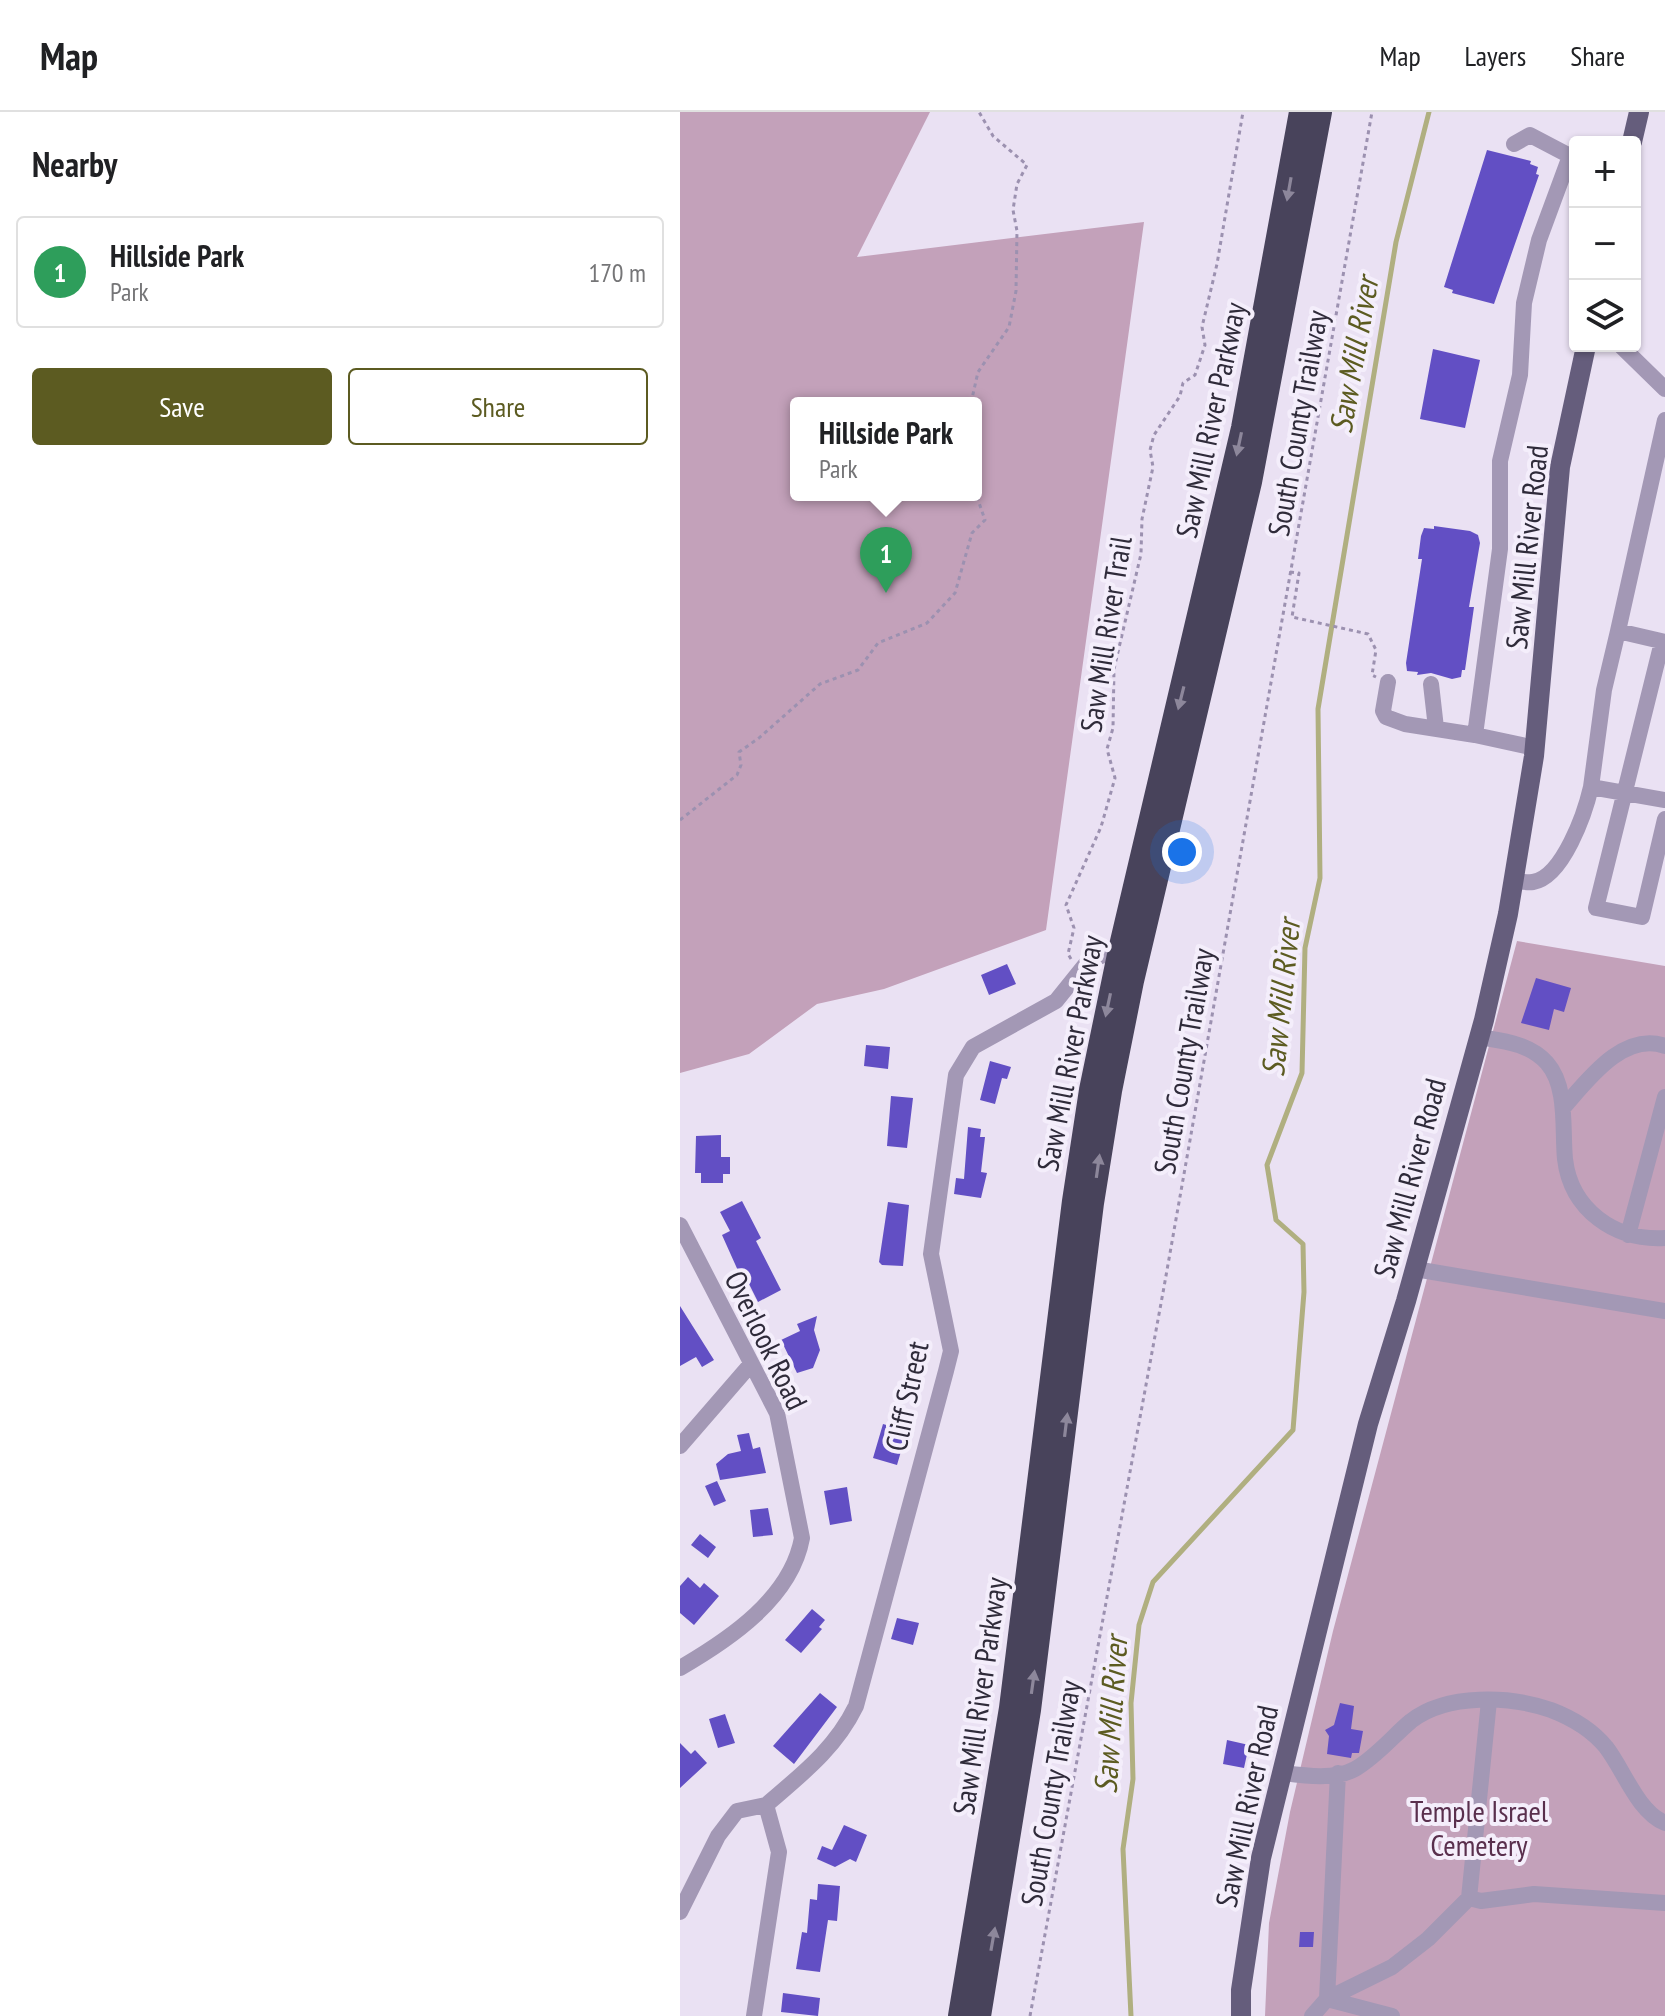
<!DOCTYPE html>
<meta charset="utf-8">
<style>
body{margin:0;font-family:"PT Sans Narrow",sans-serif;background:#f2f2f2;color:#202124}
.controls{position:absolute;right:24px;top:24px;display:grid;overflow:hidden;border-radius:8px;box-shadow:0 2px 6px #0004}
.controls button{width:72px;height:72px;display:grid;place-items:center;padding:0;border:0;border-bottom:2px solid #e0e0e0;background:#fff;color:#202124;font:40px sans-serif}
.you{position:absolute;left:502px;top:740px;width:28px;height:28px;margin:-20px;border:6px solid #fff;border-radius:50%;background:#1a73e8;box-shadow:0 0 0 12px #1a73e833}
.badge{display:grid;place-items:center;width:52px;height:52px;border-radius:50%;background:#5c5b21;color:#fff;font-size:26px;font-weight:700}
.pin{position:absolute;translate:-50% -66px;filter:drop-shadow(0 2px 4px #0008)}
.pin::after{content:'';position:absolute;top:42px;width:28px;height:24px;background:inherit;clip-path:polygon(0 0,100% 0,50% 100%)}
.popup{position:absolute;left:110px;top:285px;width:192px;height:104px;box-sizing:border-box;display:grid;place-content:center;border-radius:8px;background:#fff;filter:drop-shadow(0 2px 6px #0005);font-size:26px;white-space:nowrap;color:#757577}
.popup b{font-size:30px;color:#202124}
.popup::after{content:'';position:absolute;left:50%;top:100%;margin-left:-16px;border:16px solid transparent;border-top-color:#fff}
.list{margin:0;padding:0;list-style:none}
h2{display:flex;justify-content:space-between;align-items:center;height:104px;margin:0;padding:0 32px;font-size:34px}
h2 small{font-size:26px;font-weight:400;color:#757577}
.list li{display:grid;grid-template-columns:52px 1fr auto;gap:24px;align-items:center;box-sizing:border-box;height:112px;margin:0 16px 16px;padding:0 16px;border:2px solid #e0e0e0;border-radius:8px}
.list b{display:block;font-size:30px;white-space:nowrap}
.list p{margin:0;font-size:26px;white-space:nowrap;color:#757577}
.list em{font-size:26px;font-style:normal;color:#757577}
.actions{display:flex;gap:16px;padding:24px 32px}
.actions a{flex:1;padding:18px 0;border:2px solid #5c5b21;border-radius:8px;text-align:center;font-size:28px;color:#5c5b21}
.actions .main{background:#5c5b21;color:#fff}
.icon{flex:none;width:44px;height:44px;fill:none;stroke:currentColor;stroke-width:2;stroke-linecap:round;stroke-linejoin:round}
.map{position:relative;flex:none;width:985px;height:1904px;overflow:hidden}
header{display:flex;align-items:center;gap:48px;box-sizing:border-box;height:112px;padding:0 40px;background:#fff;border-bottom:2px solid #e0e0e0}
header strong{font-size:38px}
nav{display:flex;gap:44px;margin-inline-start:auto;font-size:28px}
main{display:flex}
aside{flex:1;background:#fff}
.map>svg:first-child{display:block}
</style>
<header>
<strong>Map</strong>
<nav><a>Map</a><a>Layers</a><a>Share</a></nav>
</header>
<main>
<aside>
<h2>Nearby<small></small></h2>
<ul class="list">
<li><span class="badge" style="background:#2e9e5b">1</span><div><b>Hillside Park</b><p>Park</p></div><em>170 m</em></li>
</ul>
<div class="actions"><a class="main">Save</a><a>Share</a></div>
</aside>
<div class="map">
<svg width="985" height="1904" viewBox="0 0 985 1904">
<rect width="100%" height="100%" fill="#eae1f3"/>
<path fill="#c3a1ba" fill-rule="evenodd" d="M0 0H250L177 145 464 110 366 818 204 877 137 892 69 942 0 961ZM116 291H296V383H116Z
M837 829 985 854V1904H585L589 1811 610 1700 653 1519Z"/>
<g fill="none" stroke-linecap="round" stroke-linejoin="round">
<path stroke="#b0af80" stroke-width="5" d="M451 1904 443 1737 453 1667 451 1591 459 1513 473 1470 613 1318 624 1180 623 1132 596 1108 587 1053 622 961 625 836 640 766 638 597 716 130 749 0"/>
</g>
<path fill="#624fc4" d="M807 38 851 49 850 52 858 55 856 62 859 63 814 192 772 181 773 178 764 175Z
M753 237 800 248 785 316 740 307Z
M754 414 790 419 798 423 800 431 789 495H794L785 558H782L781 565 772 567 751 561 737 563 738 560 727 559 726 551 742 447H738L741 424 744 416 754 417Z
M327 852 336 872 309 883 301 863Z
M856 866 891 876 884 900 874 897 869 918 841 911Z
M186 933 210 935 208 957 184 954Z
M310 949 331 955 327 967 322 966 315 992 300 988Z
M211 984 233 986 227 1036 207 1034Z
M288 1015 301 1017 300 1025H305L301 1060 307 1061 301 1086 274 1082 276 1066 284 1067Z
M41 1023V1045H50V1062H43V1071H21V1061H15L16 1024Z
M62 1089 81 1126 76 1129 101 1178 78 1190 68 1170 64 1172 42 1123 50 1119 40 1100Z
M208 1090 229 1093 223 1154 202 1153 199 1150Z
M0 1194 34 1248 22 1255 16 1245 0 1254Z
M137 1204 134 1218 140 1238 133 1256 117 1261 101 1228 120 1219 117 1212Z
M203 1312 227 1319 217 1353 193 1346Z
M69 1321 73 1337 80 1335 86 1361 40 1368 36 1352 48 1342 61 1339 57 1323Z
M37 1369 46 1389 34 1394 25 1374Z
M167 1375 172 1409 150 1413 144 1379Z
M88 1396 93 1423 73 1425 70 1398Z
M20 1422 36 1435 28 1446 11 1433Z
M8 1465 20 1476 24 1471 39 1484 14 1513 0 1501V1474Z
M132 1497 145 1508 139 1515 142 1517 121 1541 105 1528Z
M217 1506 239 1511 233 1533 211 1527Z
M140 1581 157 1595 114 1652 93 1634Z
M660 1591 674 1594 671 1617 683 1619 679 1641H672L671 1646 647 1642 649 1624 645 1618 654 1613Z
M45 1602 55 1631 38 1636 29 1607Z
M547 1628 569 1633 564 1656 543 1652Z
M0 1631 11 1642 15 1638 27 1651 0 1676Z
M164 1713 187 1723 176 1750 170 1747 155 1755 137 1747 142 1734 152 1738Z
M138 1772 160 1774 157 1809 148 1808 140 1860 116 1857 122 1820 127 1821 130 1787 137 1788Z
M620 1820H634L633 1835H619Z
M103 1881 140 1886 138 1904 101 1900Z"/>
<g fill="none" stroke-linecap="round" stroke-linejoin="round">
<path stroke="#9c91b0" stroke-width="3" stroke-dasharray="4 4" stroke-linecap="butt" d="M291 291 298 260 329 215 336 179 337 119 333 98 337 72 347 53 313 24 299 0
M610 460 619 461 612 505 688 522 696 538 692 563 696 565
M0 708 57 663 61 653 59 640 79 626 140 572 178 558 198 531 247 511 275 481 292 421 305 408 296 382
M391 847 388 842 394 816 386 793 421 715 435 666 427 637 433 616 434 557 461 442 462 407 473 355 470 338 474 323 500 284 503 271 515 263 525 233 522 215 537 152 563 0
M350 1904 484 1175 692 0"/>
<path stroke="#a398b5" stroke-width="16" d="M834 32 850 23 890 44
M941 234 985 277
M985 308 938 519 985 530
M982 530 916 796 962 805 985 707
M708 570 703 599 706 605 725 612 795 623
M751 572 756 616
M855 636 795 623 820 437V349L840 263 844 191 859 128 890 44H895
M911 675 924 578 938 519
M834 769C839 769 847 771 853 770 883 765 905 701 911 675L985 688
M799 925C823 929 849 931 867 951 888 975 882 1017 885 1047 891 1098 935 1129 985 1126
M883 996C907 969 943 919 985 934
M0 1113 97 1301 122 1426C111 1486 50 1527 0 1556
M948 1123 985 985
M735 1157 985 1199
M0 1334 71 1252
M809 1589 789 1786 801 1789 854 1782 985 1791
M604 1661C626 1664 655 1668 675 1657 696 1645 713 1624 731 1609 767 1581 831 1584 871 1598 892 1606 912 1618 926 1635 944 1658 957 1699 985 1711
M86 1693C122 1662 155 1637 176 1594L266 1259 271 1239 251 1142 276 963 293 935 376 889 409 848 440 838
M0 1800 38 1724 57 1699 86 1693 99 1740 74 1904
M647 1887 712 1855 748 1827 789 1786
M647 1887 712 1904
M632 1904 647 1887 658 1661"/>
<path stroke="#655d7c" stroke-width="20" d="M952 30 959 0
M561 1904V1878L581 1746 688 1312 726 1189 804 908 828 802 854 644 880 355 906 234"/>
<path stroke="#48435b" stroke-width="24" d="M280 1904 331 1596 394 1089 411 978 440 838 563 316 621 0
M299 1904 349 1598 412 1091 430 979 452 869 570 370 640 0"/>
</g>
<defs><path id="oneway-solid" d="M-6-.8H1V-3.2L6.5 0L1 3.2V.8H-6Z" transform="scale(2)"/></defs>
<g fill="#8d879b">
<use href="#oneway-solid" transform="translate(609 77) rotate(100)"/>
<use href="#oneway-solid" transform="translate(559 332) rotate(102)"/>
<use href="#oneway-solid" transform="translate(501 586) rotate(104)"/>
<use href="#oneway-solid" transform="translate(428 893) rotate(102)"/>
<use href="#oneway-solid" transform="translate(418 1054) rotate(-82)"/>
<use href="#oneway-solid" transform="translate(386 1313) rotate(-83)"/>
<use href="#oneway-solid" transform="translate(353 1570) rotate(-82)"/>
<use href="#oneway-solid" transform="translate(313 1827) rotate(-80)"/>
</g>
<g text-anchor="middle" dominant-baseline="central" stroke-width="8" stroke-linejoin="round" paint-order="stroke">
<g font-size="30" fill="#2f2b3a" stroke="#f4eefb">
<text transform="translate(530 308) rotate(-78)">Saw Mill River Parkway</text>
<text transform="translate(617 311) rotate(-80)">South County Trailway</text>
<text transform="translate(846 435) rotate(-84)">Saw Mill River Road</text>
<text transform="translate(425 522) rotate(-81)">Saw Mill River Trail</text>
<text transform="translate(389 941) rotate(-79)">Saw Mill River Parkway</text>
<text transform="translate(503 949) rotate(-80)">South County Trailway</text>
<text transform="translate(729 1066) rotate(-75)">Saw Mill River Road</text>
<text transform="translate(87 1228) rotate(64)">Overlook Road</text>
<text transform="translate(226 1284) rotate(-78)">Cliff Street</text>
<text transform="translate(299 1584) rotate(-82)">Saw Mill River Parkway</text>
<text transform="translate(370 1681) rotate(-80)">South County Trailway</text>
<text transform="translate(566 1694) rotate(-78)">Saw Mill River Road</text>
</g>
<g font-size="30" fill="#592f4d" stroke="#f4eefb">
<text x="799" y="1698">Temple Israel<tspan x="799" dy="34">Cemetery</tspan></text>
</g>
<g font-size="32" font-style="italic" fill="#5c5b21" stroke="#f4eefb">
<text transform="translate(673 243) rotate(-80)">Saw Mill River</text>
<text transform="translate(600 886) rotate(-84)">Saw Mill River</text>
<text transform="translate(430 1603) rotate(-86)">Saw Mill River</text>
</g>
</g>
</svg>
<div class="controls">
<button>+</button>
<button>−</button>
<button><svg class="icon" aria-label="layers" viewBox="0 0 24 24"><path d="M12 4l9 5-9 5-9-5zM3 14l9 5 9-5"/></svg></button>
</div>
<div class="you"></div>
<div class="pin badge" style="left:206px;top:481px;background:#2e9e5b">1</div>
<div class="popup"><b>Hillside Park</b>Park</div>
</div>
</main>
